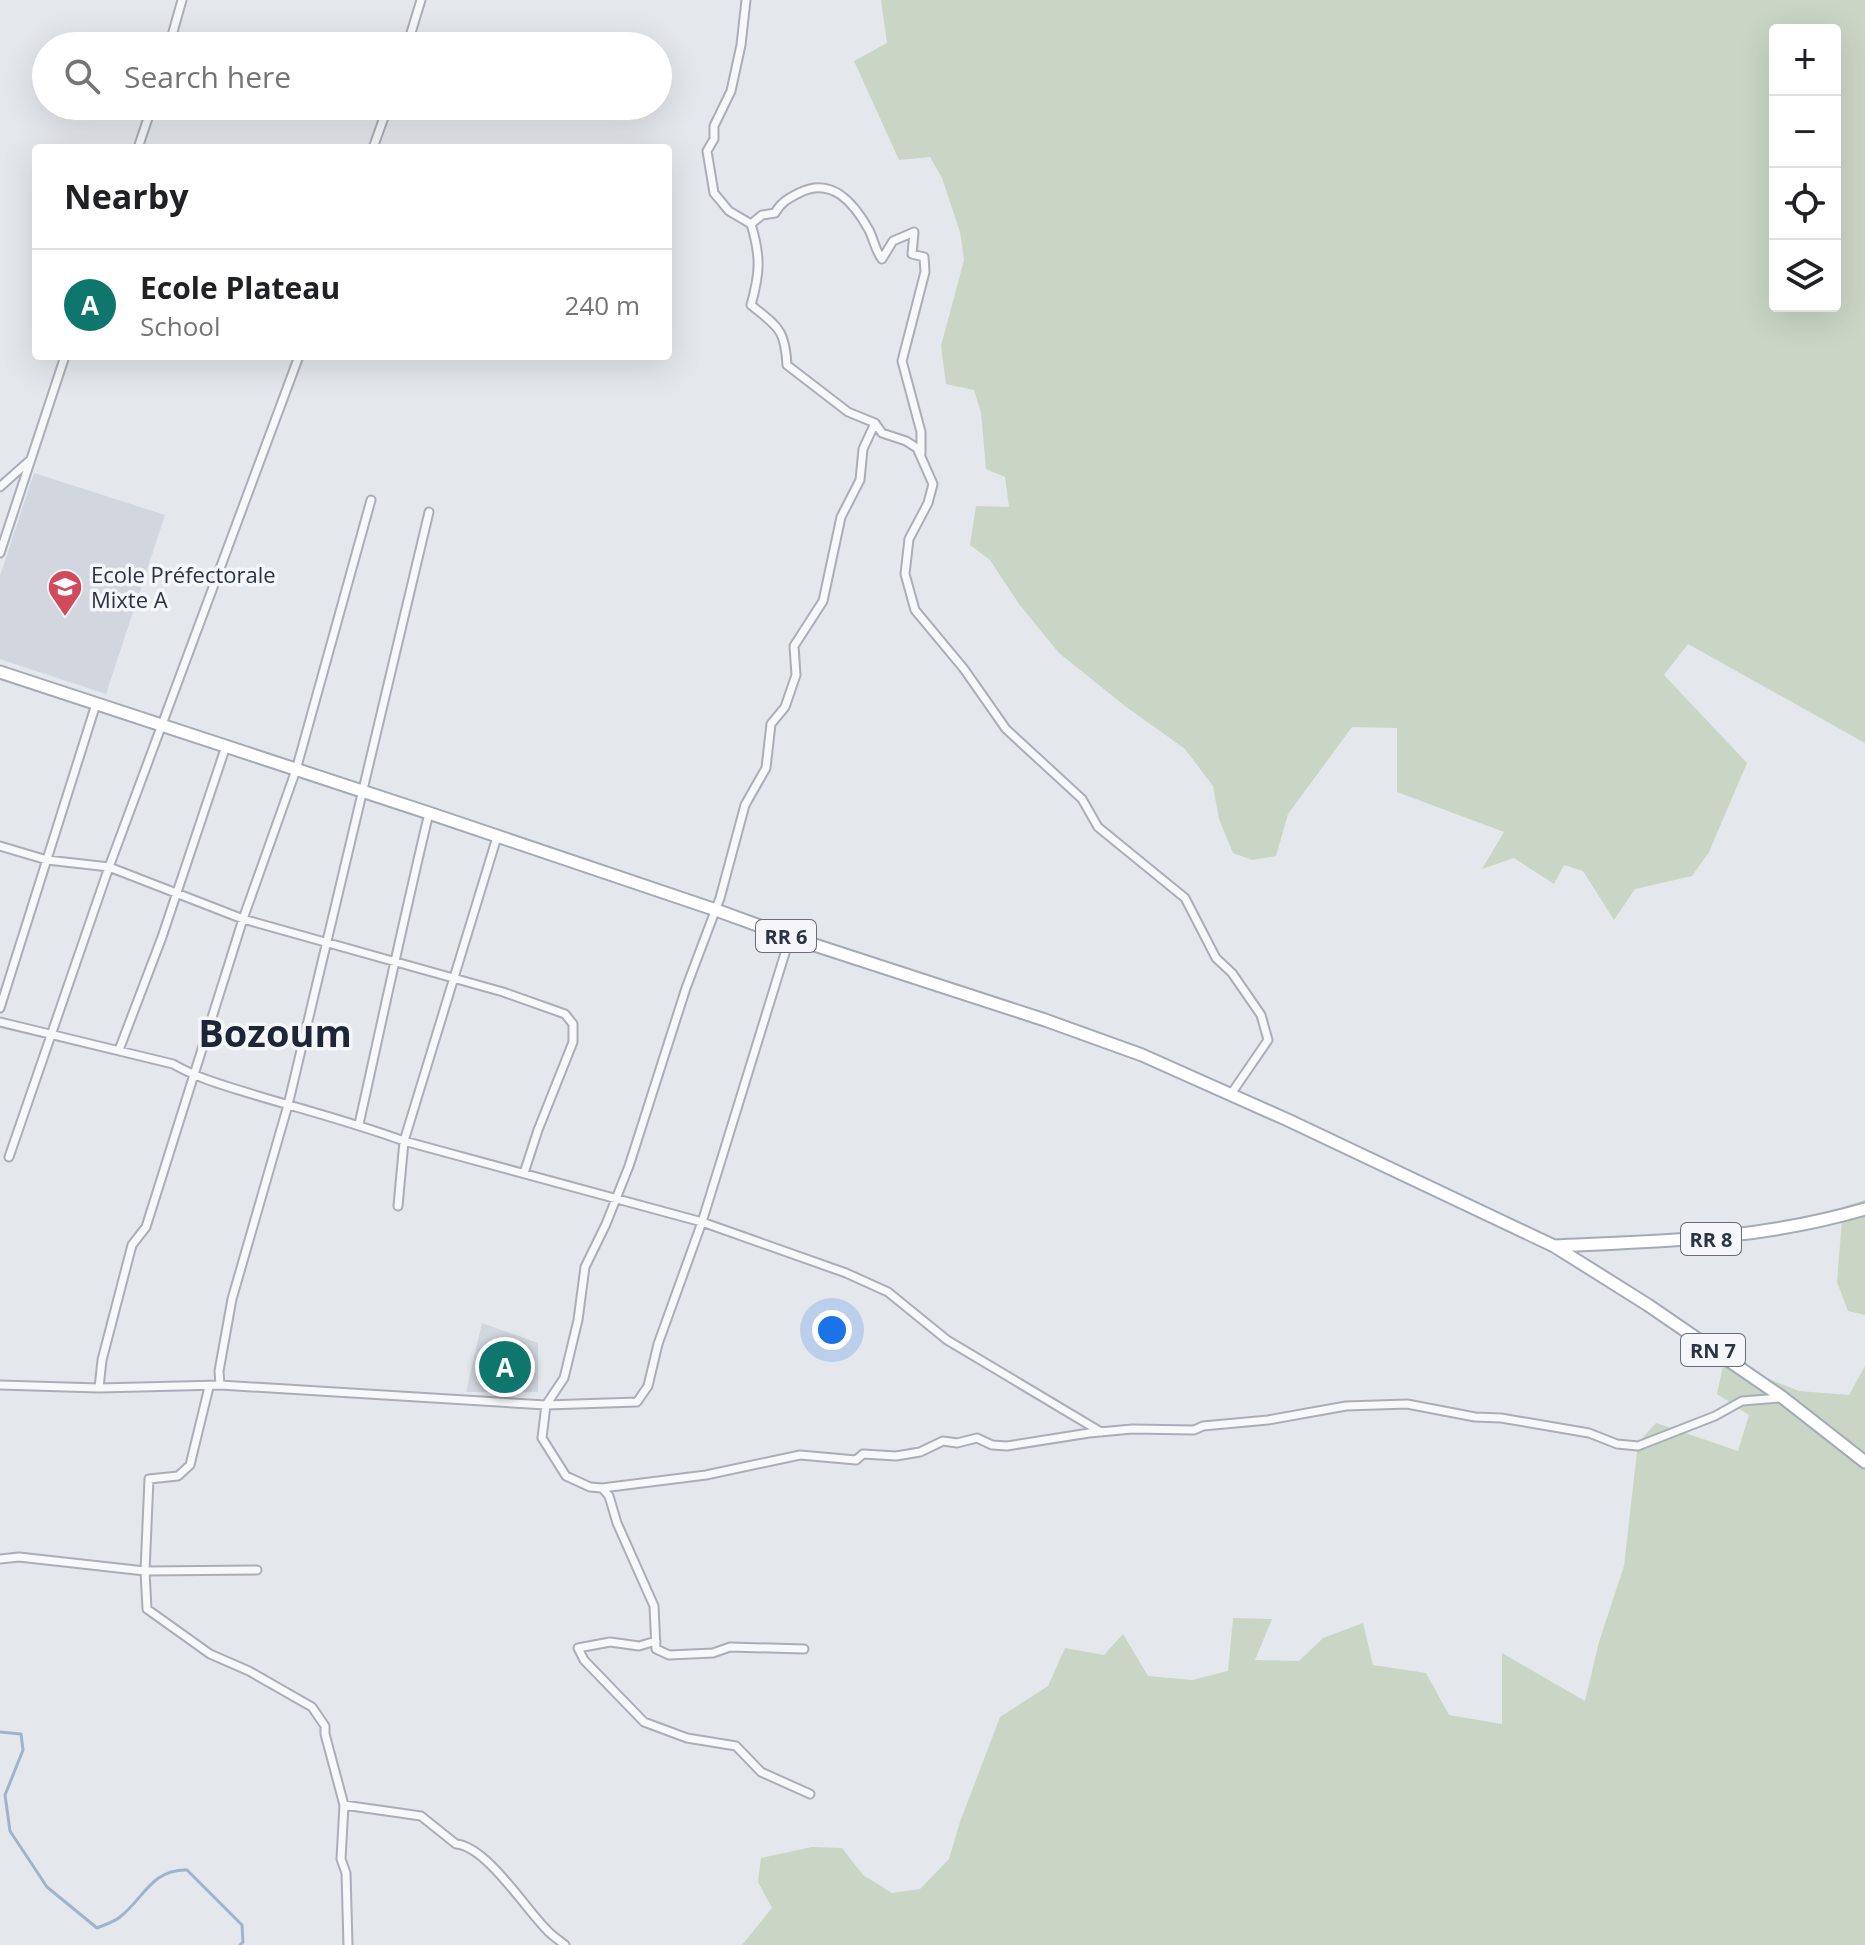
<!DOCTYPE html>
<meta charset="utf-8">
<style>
body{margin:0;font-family:"Open Sans",sans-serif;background:#f6f6f6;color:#202124}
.controls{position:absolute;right:24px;top:24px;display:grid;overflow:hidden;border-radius:8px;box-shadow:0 8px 32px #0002}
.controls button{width:72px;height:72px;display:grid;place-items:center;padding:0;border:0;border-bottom:2px solid #e0e0e0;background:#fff;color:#202124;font:40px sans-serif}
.you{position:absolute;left:832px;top:1330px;width:28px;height:28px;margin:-20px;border:6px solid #fff;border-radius:50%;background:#1a73e8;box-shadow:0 0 0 12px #1a73e833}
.badge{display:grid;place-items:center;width:52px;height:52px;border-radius:50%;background:#0f766e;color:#fff;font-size:26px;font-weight:700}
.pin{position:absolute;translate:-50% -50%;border:4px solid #fff;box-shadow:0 2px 8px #0006}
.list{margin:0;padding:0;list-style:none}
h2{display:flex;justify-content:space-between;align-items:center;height:104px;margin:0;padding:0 32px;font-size:34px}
h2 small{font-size:26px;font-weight:400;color:#757577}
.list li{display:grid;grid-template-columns:52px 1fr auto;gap:24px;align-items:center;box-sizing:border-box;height:112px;padding:0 32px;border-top:2px solid #e0e0e0}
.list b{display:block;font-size:30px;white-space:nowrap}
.list p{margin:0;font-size:26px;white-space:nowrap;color:#757577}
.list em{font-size:26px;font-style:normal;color:#757577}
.icon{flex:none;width:44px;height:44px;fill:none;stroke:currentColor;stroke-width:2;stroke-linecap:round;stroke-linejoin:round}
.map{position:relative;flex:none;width:1865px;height:1945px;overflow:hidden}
.search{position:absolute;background:#fff;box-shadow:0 8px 32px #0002;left:32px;top:32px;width:640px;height:88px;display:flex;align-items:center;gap:20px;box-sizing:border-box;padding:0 28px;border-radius:44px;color:#757577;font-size:30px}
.panel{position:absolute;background:#fff;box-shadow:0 8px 32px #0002;left:32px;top:144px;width:640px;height:216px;border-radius:8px}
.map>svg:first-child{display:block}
</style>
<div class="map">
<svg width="1865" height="1945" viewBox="0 0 1865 1945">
<rect width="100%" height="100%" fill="#e4e7ec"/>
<path fill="#d2d6de" d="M34 473 165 515 106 694 0 659V576Z
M482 1323 538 1343V1392H466Z"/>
<path fill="#c9d6c5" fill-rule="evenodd" d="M881 0H1865V743L1688 644 1664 675 1747 763 1709 852 1692 876 1635 889 1614 920 1583 871 1564 865 1554 884 1514 858 1482 869 1504 832 1397 792V728L1352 727 1288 814 1276 856 1252 860 1233 853 1219 819 1213 786 1185 749 1125 706 1059 653 1019 604 990 560 970 545 976 506 1009 507 1005 477 986 469 981 413 974 390 946 384 941 346 964 260 960 232 942 178 930 157 899 160 854 61 887 43ZM1775 30H1835V306H1775Z
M1865 1200V1315L1848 1311 1837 1282 1843 1207Z
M1724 1361 1799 1391 1849 1395 1865 1366V1945H742L772 1908 758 1882 761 1858 812 1847 842 1848 863 1875 892 1893 920 1889 949 1859 960 1822 1000 1717 1048 1686 1065 1648 1104 1655 1123 1634 1148 1676 1192 1680 1228 1671 1233 1618 1272 1619 1255 1660 1299 1661 1323 1638 1363 1623 1373 1665 1426 1673 1449 1715 1502 1724V1653L1585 1701 1599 1642 1624 1566 1638 1443 1656 1423 1738 1451 1749 1415 1717 1394Z"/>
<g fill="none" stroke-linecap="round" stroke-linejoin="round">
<path stroke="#9fb4cc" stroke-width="3" d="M0 1732 21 1734 23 1750 5 1795 10 1831 47 1887 97 1928C104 1925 114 1922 120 1917 144 1898 152 1869 187 1870L242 1925 243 1942 240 1945"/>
<defs>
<path id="street" d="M746 0 741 45 731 91 714 126V139L707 151 714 193 729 211 751 224C761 257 760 273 751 305 778 327 785 329 787 365L848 412 875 423
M169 46 182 0
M407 46 421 0
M138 148 152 106
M373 148 388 106
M751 224 762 215 775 213C781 202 789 198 799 193 832 176 854 203 869 230 874 240 875 250 882 259L893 241 914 232 912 254 924 257 925 272 902 361 921 432V453
M0 487 29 461
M0 553 65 356
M0 846 47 860 109 867 243 919 503 992 565 1014 573 1024V1042L538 1130 524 1173
M0 1008 96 704
M0 1022 173 1064C199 1079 226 1086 255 1095 305 1110 355 1123 404 1141L702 1222 846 1273 888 1292 947 1340 1101 1432
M119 1050 162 937 226 746
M359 1124C382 1021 404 917 429 813
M9 1157 109 867 299 356
M398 1206 404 1141 497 837
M0 1385 99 1388 220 1385 546 1405 637 1402 648 1386 658 1344 702 1222 790 937
M220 1385 219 1371 232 1299 288 1105 429 512
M209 1387 190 1465 178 1476 149 1479 145 1571 147 1609 210 1654 249 1671 312 1707 325 1726V1734L344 1805 421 1816 456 1844C486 1846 525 1908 546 1929 551 1935 559 1940 565 1945
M99 1388 102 1360 132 1245 146 1227 243 919 296 770 371 500
M602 1488 706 1475 800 1455 856 1460 863 1454 896 1456 920 1452 943 1441 957 1443 977 1438 992 1445 1007 1446 1089 1433 1132 1429 1194 1430 1203 1426 1268 1420 1346 1406 1407 1404 1475 1417 1501 1418 1589 1433 1617 1444 1638 1446 1715 1416 1742 1401 1780 1398
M0 1559 19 1557 145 1571 257 1570
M656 1641 639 1646 610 1642 578 1648 584 1660 644 1722 687 1738 736 1746 761 1772 810 1794
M804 1649 730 1647 713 1653 669 1655 656 1649 654 1606 617 1523 609 1496 602 1488 590 1487 566 1476 542 1438 546 1405 564 1378 578 1320 585 1267 606 1224 629 1166 686 988 720 898 745 805 766 768 771 724 785 707 796 675 794 646 823 601 841 517 860 480 863 449 875 423 882 433 906 441 917 448 933 484 928 503 909 539 905 574 915 610 964 669 1006 729 1082 799 1098 827 1185 898 1216 958 1232 973 1261 1015 1268 1040 1231 1094
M344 1805 341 1859 346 1873 348 1945"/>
<path id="primary" d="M0 672 429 813 716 910 790 937 1045 1020 1142 1055 1290 1121 1554 1246 1648 1305 1782 1397 1865 1462
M1554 1246C1663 1241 1759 1240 1865 1209"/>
</defs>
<use href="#street" stroke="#a9aeb7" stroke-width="11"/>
<use href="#primary" stroke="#a3abb8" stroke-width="15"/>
<use href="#street" stroke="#f7f8fa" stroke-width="7"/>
<use href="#primary" stroke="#fff" stroke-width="11"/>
</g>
<defs>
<symbol id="school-pin" viewBox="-11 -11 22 30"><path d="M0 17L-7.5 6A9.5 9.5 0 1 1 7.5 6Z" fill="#d1495b" stroke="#f4f6f9"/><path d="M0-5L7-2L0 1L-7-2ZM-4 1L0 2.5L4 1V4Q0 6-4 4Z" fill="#fff"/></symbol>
</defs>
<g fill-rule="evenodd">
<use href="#school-pin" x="45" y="567" width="40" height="54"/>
</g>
<g text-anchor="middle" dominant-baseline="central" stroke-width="7" stroke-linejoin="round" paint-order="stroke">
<g fill="#f4f6f9" stroke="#676e7b" stroke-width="2">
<rect x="756" y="920" width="60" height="32" rx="6"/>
<rect x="1681" y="1223" width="60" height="32" rx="6"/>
<rect x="1681" y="1334" width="64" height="32" rx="6"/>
</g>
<g font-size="20" font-weight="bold" fill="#2b3445">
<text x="786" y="936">RR 6</text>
<text x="1711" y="1239">RR 8</text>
<text x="1713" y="1350">RN 7</text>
</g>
<g font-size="22" fill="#2b3445" stroke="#f4f6f9" text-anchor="start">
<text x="91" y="574">Ecole Préfectorale<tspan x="91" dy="25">Mixte A</tspan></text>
</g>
<g font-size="38" font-weight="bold" fill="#1d2536" stroke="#f4f6f9">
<text x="275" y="1032">Bozoum</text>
</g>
</g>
</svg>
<div class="controls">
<button>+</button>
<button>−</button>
<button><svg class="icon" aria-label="locate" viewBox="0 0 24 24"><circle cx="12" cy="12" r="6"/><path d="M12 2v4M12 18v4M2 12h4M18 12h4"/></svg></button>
<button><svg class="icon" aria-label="layers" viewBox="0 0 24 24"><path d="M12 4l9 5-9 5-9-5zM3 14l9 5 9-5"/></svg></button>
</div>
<div class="you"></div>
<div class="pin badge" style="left:505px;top:1367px">A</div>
<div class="search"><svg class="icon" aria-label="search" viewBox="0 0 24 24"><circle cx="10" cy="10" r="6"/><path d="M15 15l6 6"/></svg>Search here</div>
<section class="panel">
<h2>Nearby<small></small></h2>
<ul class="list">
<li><span class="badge">A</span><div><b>Ecole Plateau</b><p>School</p></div><em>240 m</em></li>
</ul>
</section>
</div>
